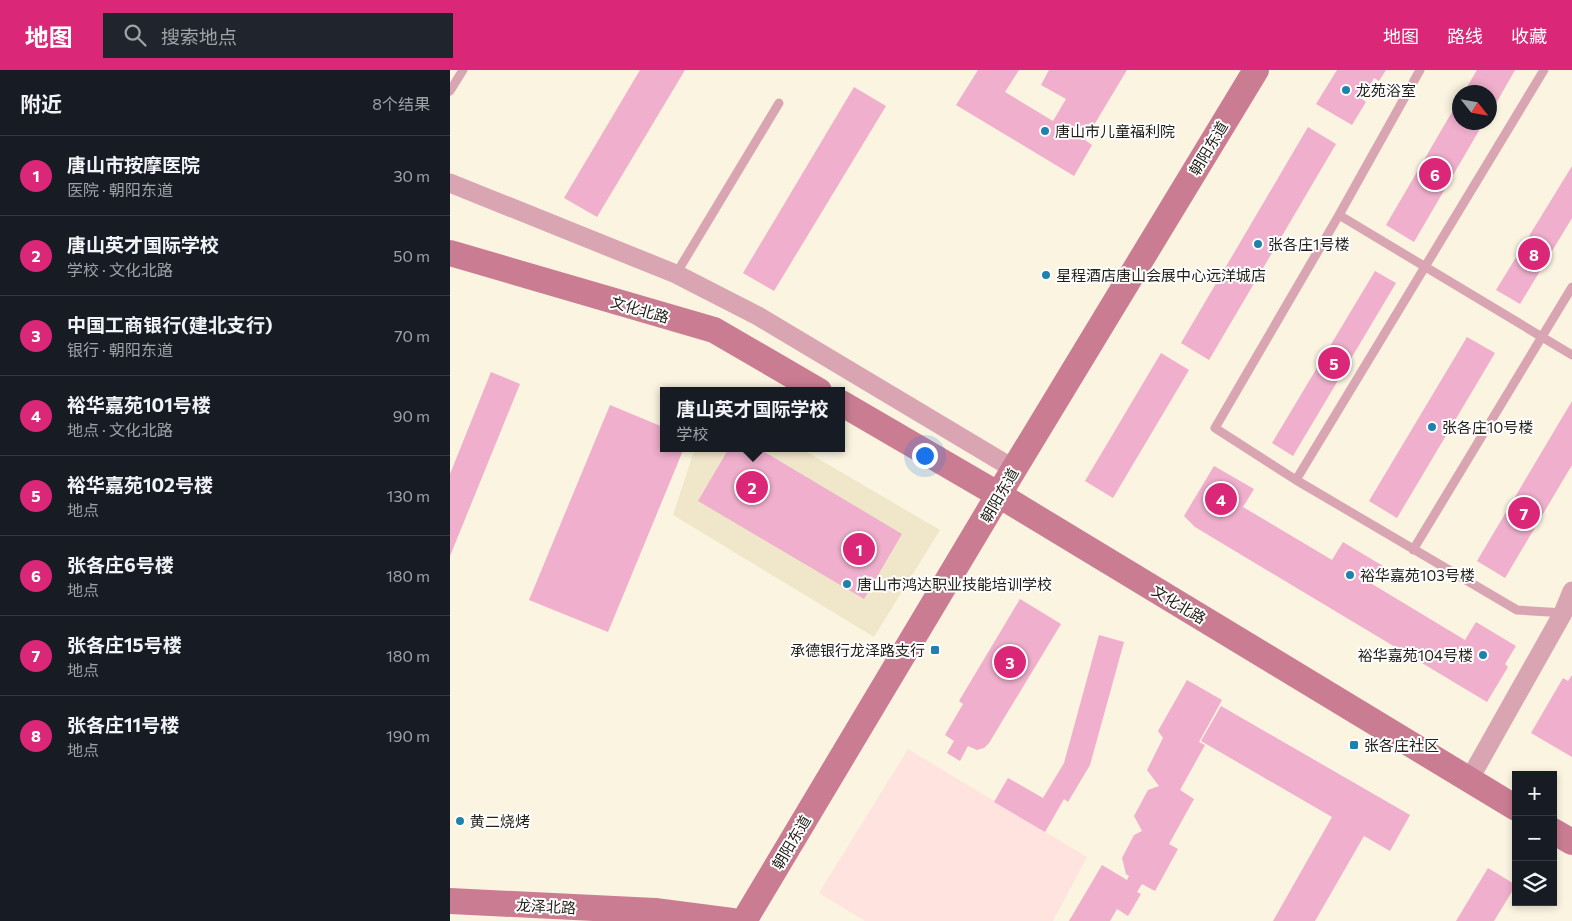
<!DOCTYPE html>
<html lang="zh">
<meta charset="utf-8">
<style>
body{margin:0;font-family:Commissioner,"Noto Sans SC",sans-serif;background:#20242c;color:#f1f3f6}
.controls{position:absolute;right:15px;bottom:15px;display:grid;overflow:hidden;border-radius:0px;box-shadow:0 2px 8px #0003}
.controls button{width:45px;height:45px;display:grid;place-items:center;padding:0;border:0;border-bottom:1px solid #363941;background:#171b24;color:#f1f3f6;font:25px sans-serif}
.compass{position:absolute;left:1002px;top:15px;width:45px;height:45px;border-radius:50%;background:#171b24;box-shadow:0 2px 8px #0003;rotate:121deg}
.you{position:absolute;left:474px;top:385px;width:18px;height:18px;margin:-12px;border:4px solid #fff;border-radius:50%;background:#1a73e8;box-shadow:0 0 0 8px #1a73e833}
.badge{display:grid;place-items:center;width:32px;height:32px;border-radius:50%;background:#db2777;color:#fff;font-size:16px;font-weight:700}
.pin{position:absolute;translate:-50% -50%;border:2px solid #fff;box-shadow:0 1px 5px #0006}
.popup{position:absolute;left:210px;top:317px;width:185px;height:65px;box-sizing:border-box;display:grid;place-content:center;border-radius:0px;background:#171b24;filter:drop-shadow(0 1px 4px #0005);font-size:16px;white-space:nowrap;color:#9ea1a6}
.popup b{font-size:19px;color:#f1f3f6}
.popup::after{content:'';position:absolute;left:50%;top:100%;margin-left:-10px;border:10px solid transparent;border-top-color:#171b24}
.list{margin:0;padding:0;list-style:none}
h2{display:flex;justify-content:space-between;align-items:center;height:65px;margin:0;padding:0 20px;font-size:21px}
h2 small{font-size:16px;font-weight:400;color:#9ea1a6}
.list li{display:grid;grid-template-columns:32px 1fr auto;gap:15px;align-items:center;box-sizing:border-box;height:80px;padding:0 20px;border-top:1px solid #363941}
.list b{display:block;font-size:19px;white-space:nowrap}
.list p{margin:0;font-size:16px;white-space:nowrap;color:#9ea1a6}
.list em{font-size:16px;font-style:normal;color:#9ea1a6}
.icon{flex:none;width:28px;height:28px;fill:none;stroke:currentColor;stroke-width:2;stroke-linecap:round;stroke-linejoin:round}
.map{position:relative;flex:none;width:1122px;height:851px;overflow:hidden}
header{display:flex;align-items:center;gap:30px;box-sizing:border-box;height:70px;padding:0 25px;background:#db2777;color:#fff}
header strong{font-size:24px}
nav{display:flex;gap:28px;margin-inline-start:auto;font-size:18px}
.search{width:350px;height:45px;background:#20242c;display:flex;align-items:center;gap:12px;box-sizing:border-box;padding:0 18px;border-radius:0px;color:#9ea1a6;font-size:19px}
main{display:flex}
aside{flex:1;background:#171b24}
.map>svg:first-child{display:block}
</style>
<header>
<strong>地图</strong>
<div class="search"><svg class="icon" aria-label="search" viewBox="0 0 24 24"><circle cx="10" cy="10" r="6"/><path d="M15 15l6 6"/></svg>搜索地点</div>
<nav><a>地图</a><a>路线</a><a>收藏</a></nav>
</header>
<main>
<aside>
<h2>附近<small>8个结果</small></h2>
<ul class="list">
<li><span class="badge">1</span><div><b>唐山市按摩医院</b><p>医院 · 朝阳东道</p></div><em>30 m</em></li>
<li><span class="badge">2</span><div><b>唐山英才国际学校</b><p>学校 · 文化北路</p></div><em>50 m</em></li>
<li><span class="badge">3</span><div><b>中国工商银行(建北支行)</b><p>银行 · 朝阳东道</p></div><em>70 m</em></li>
<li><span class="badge">4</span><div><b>裕华嘉苑101号楼</b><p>地点 · 文化北路</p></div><em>90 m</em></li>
<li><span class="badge">5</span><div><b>裕华嘉苑102号楼</b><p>地点</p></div><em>130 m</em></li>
<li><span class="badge">6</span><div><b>张各庄6号楼</b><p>地点</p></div><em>180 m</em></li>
<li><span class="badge">7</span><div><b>张各庄15号楼</b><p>地点</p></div><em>180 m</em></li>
<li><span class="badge">8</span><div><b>张各庄11号楼</b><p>地点</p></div><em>190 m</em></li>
</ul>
</aside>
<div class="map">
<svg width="1122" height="851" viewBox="0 0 1122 851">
<rect width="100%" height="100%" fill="#fbf4e0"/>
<path fill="#fee3df" d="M458 679 637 787 603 851H415L369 823Z"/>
<path fill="#f0e7cb" d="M245 378H350L490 460 424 567 223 445Z"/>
<path fill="#efafcd" d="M190 0H235L147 147 114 128Z
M528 0H569L555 22 603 51 616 29 591 15 599 0H677L635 70 642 75 624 106 506 35Z
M887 0H936L929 11 924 8 912 29 916 32 902 55 866 34Z
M1027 0H1065L1040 44V22H1014Z
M404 17 436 36 324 221 293 203Z
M1009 30V52H1034L964 172 936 155Z
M858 57 886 74 759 290 731 273Z
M1122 96V148L1070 234 1046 220Z
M925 201 946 213 843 386 822 373Z
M1017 267 1045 283 947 448 919 431Z
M711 283 739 300 663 428 635 411Z
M41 302 70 314 0 486V404Z
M1122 331V395L1055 508 1027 491Z
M160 335 213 357V378H234L158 562 79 530Z
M279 378H308L452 464 414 529 248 431Z
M764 396 804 419 793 437 882 490 893 472 933 496 922 514 1015 570 1026 552 1066 576 1055 594 1058 597 1037 632 745 457 734 446Z
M570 529 611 554 539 673 534 678 527 680 518 676 510 691 497 683 504 671 495 665 513 634 509 631Z
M649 565 674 572 640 695 618 732 614 729 595 762 544 732 558 708 593 728 614 693Z
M1122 605V687L1081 663 1113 608 1118 611Z
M737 610 772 630 749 672 755 675 730 720 744 729 719 774 728 779 705 821 692 814 687 822 691 824 678 846 667 839 660 851H619L652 795 677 810 679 806 676 804 672 788 684 765 692 761 684 746 698 720 709 716 697 700 713 668 708 661Z
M771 636 960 745 940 781 914 766 865 851H823L882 747 751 671Z
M1038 798 1066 815 1044 851H1006Z"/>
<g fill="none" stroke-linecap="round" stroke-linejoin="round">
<path stroke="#daa5b2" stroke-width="9" d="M0 21 13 0
M889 145 970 0
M226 204 329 33
M846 410 1094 0
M963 480 1122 217
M1114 543 1067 540 846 410 765 358 889 145 1122 285"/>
<path stroke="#daa5b2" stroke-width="19" d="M0 113 226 204 308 246 564 399
M1019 710 1113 543 1122 521"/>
<path stroke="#ca7d92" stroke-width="26" d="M0 183 264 260 369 321
M391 333 549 425 1066 738
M1103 761 1122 772
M0 831 205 841 282 851
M294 851 564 399 806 0"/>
</g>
<g fill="#1e82ad" stroke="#fff" stroke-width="2">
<circle cx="896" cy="20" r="5"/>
<circle cx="595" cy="61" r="5"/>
<circle cx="808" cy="174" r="5"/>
<circle cx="596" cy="205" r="5"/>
<circle cx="982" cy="357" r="5"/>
<circle cx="900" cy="505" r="5"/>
<circle cx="397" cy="514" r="5"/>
<rect x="480" y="575" width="10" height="10" rx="2.5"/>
<circle cx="1033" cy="585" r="5"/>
<rect x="899" y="670" width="10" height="10" rx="2.5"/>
<circle cx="10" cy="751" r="5"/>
</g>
<g text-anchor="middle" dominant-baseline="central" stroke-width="4" stroke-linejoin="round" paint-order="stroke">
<g font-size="15" fill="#211f18" stroke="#fff" text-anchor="start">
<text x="906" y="20">龙苑浴室</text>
<text x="605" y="61">唐山市儿童福利院</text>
<text x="818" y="174">张各庄1号楼</text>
<text x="606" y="205">星程酒店唐山会展中心远洋城店</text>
<text x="992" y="357">张各庄10号楼</text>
<text x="910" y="505">裕华嘉苑103号楼</text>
<text x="407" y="514">唐山市鸿达职业技能培训学校</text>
<text x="475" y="580" text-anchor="end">承德银行龙泽路支行</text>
<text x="1023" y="585" text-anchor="end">裕华嘉苑104号楼</text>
<text x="914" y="675">张各庄社区</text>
<text x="20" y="751">黄二烧烤</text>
</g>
<g font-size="15" fill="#211f18" stroke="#fff">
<text transform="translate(758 78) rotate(-59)">朝阳东道</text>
<text transform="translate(190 239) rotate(16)">文化北路</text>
<text transform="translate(549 425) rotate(-60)">朝阳东道</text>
<text transform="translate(729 534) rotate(31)">文化北路</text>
<text transform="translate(341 772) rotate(-59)">朝阳东道</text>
<text transform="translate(96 836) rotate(3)">龙泽北路</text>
</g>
</g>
</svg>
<div class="controls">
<button>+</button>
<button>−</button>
<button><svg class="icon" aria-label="layers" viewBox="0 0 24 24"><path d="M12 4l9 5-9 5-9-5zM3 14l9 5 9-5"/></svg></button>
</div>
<svg class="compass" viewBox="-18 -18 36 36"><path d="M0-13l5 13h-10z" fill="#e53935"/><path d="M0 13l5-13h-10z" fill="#9ea1a6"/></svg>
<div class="you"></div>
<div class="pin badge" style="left:409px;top:479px">1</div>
<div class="pin badge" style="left:302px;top:417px">2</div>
<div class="popup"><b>唐山英才国际学校</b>学校</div>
<div class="pin badge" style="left:560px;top:592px">3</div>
<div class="pin badge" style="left:771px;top:429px">4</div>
<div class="pin badge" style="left:884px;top:293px">5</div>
<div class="pin badge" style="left:985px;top:104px">6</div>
<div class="pin badge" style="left:1074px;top:443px">7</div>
<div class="pin badge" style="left:1084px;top:184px">8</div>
</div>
</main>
